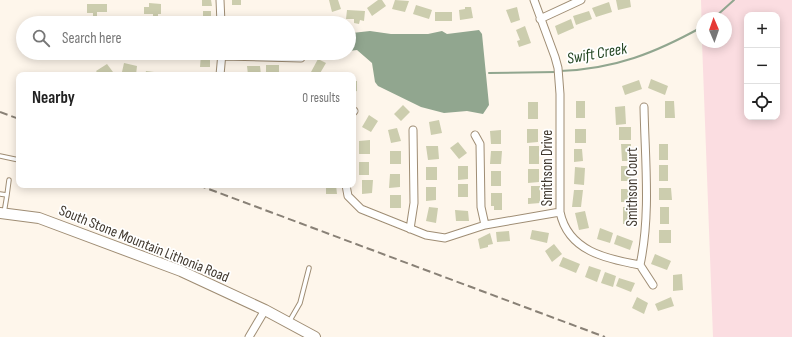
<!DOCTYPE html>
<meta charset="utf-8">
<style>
body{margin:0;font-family:"Sofia Sans Condensed",sans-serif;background:#f6f6f6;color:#222}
.controls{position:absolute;right:12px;top:12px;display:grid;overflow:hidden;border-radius:8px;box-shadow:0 2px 10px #0003}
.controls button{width:36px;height:36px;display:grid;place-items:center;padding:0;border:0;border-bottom:1px solid #e0e0e0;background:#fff;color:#222;font:20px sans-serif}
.compass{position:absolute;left:696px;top:12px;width:36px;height:36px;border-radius:50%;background:#fff;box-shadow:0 2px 10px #0003;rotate:358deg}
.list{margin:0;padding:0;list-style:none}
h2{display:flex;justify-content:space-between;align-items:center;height:52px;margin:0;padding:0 16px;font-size:17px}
h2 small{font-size:13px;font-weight:400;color:#767676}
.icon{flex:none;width:22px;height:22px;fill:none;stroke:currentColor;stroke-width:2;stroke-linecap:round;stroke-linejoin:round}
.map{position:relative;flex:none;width:792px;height:337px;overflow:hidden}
.search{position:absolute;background:#fff;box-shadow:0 2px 10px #0003;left:16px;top:16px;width:340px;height:44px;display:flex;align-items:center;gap:10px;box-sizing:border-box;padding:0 14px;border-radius:22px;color:#767676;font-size:15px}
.panel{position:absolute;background:#fff;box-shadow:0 2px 10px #0003;left:16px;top:72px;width:340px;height:116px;border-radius:8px}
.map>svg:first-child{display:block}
</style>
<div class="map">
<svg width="792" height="337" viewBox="0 0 792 337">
<rect width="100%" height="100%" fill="#fef6eb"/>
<path fill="#fbdde1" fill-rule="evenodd" d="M701 0H792V337H713L702 42H726V18H702V35ZM747 15H777V117H747Z"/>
<path fill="#91a68f" d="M479 30 482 34 489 105 483 114 467 111 444 113 421 107 378 86 375 82 372 63 357 50 349 51V35L352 33 370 31 391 34H428L442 31 447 34Z"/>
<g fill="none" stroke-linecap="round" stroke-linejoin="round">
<path stroke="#91a68f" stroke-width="2" d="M714 18 734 0
M560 71C615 69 655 53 702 27
M489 73 556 72"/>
</g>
<path fill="#cccdae" d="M202 0H211L212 6H202Z
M232 0H241V5H232Z
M329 0H338L341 9 332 12Z
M378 0H382L386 6 372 16 367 8Z
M395 0 409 1 405 12 392 9Z
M616 0H630L631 7 618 10Z
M609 2 612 12 596 17 592 8Z
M149 3 161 4V14H158V18H153V14H144V7H149Z
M87 4H107V12H97V16H93V13H87Z
M416 5 432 10 429 19 413 14Z
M465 7H471L473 18 460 20 459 10 465 9Z
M517 7 520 20 511 23 506 10Z
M347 10 365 11 364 21 360 20 359 24 354 23V19H346Z
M203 11H211V23H203Z
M589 11 592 19 576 25 573 16Z
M435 12H452V21H435Z
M571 19 574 28 558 35 555 26Z
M525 26 531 43 519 47 517 41 520 40 516 30Z
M201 54H210V67H200Z
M318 59 326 63 319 75H317L311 72Z
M124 63 137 66 136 75 122 72Z
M107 64 113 72 108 75H99L96 71Z
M266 65H279V75H266Z
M247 66H260L261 75H248Z
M146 71 154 72V73L158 75H145Z
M289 72H302V75H289Z
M651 79 668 86 665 95 648 88Z
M639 80 642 89 625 95 622 86Z
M353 81H357V91L353 92Z
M576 101H585V118H576Z
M665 101H674L675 118H665Z
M528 102H538V119H528Z
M403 105 410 112 401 121 394 114Z
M625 106 626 124 616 125 615 107Z
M369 115 378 121 371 132 362 127Z
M439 120 442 133 431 135 429 122Z
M619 127H631V140H619Z
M397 128 401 141 391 143 388 130Z
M527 129H538V142L527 143Z
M575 129H586V143H575Z
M501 130V144H491L490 131Z
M370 140V154H359V141Z
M458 142 467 153 459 159 450 148Z
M621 144H631V161H622Z
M659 144H668V160H659Z
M426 146H438L439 159 428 160Z
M529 146H539V164H529Z
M574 149H582L583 161 574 162Z
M390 151H401V164H390Z
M491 151H502L501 164H490Z
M359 162H369V175H359Z
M659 165H668V181H659Z
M458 166H468V179L458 180Z
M621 166H631V181H621Z
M426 167H437V180H426Z
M575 167 585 168 584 185 574 184Z
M528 169H539V182L528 183Z
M491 171H501V186H491Z
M390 174H400V187L389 188Z
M362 180H373L372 193 362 194Z
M458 184H468V197H458Z
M326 185H336L337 194H326Z
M531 186H540V203L528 204V198H531Z
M426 187H436V200L426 201Z
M659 188H671L672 200H659Z
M621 189H632V202H621Z
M574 190H583L581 207H572Z
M491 193H502V210H494V206H491Z
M390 195H401V208H390Z
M429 207 438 208 436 223 426 221Z
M623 207H632V224H623Z
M660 207H669V224H660Z
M455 210 468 211 469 221H456Z
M585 211 589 228 579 230 575 213Z
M600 228 613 233 610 243 597 239Z
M532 230 549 233 547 243 530 239Z
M659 230H671V243H659Z
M509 231 510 241 497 242 496 232Z
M490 233 493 244 488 245V247L480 249 478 239Z
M617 235 633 241 630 250 614 244Z
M554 244 562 254 552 262 545 251Z
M655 254 671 261 667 270 651 264Z
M563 257 580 264 576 273 559 266Z
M589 266 601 270 597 282 585 277Z
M605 272 616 276 613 287 601 283Z
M682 274 683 290 673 291V275Z
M619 278 635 283 631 292 616 286Z
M637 297 648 303 644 314 632 308Z
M671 297 674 306 658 311 655 304Z"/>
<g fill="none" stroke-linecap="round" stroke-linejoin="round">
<defs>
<path id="lane" d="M0 156 19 160
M0 194 7 195 4 213
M7 195 9 180
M289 322 300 303 309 268"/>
<path id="street" d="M220 0 221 23
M534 0 555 57 558 68 560 94V212C568 251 606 259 640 265L653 285
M540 19 581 0
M222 56 301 58
M220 75 222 53
M353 112 354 111
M475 135 480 144 481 207 485 225
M346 185 348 196 361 209 426 235 445 238 485 225 560 212
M410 229 414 203 413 130
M640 265C651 214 645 160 644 107
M249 337 265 310"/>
<path id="secondary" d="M0 213 39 218 181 271 265 310 315 337"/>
</defs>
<use href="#lane" stroke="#9f8d74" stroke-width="5.5"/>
<use href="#street" stroke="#9f8d74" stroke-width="9"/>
<use href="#secondary" stroke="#9f8d74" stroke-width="12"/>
<use href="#lane" stroke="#fff" stroke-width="3.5"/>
<use href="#street" stroke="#fff" stroke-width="7"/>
<use href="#secondary" stroke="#fff" stroke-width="10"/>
<path stroke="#898176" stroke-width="2" stroke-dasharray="8 4" stroke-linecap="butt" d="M0 112 19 119
M198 185 605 337"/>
</g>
<g text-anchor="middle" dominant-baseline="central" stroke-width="3.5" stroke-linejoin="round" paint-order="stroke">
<g font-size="15" fill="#41392f" stroke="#fff">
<text transform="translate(547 168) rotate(-90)">Smithson Drive</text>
<text transform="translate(632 187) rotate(-90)">Smithson Court</text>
<text transform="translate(144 244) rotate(22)">South Stone Mountain Lithonia Road</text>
</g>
<g font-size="16" font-style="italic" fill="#244622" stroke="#fff">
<text transform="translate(597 54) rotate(-10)">Swift Creek</text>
</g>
</g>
</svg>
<div class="controls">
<button>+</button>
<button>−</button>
<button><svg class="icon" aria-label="locate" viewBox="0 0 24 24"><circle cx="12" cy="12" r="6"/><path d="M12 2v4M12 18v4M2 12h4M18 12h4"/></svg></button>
</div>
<svg class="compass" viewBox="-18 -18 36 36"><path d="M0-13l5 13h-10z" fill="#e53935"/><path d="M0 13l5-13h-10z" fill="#767676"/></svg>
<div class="search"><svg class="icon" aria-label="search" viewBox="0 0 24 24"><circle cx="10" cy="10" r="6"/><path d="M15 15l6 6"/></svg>Search here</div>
<section class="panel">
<h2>Nearby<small>0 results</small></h2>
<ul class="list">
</ul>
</section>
</div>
